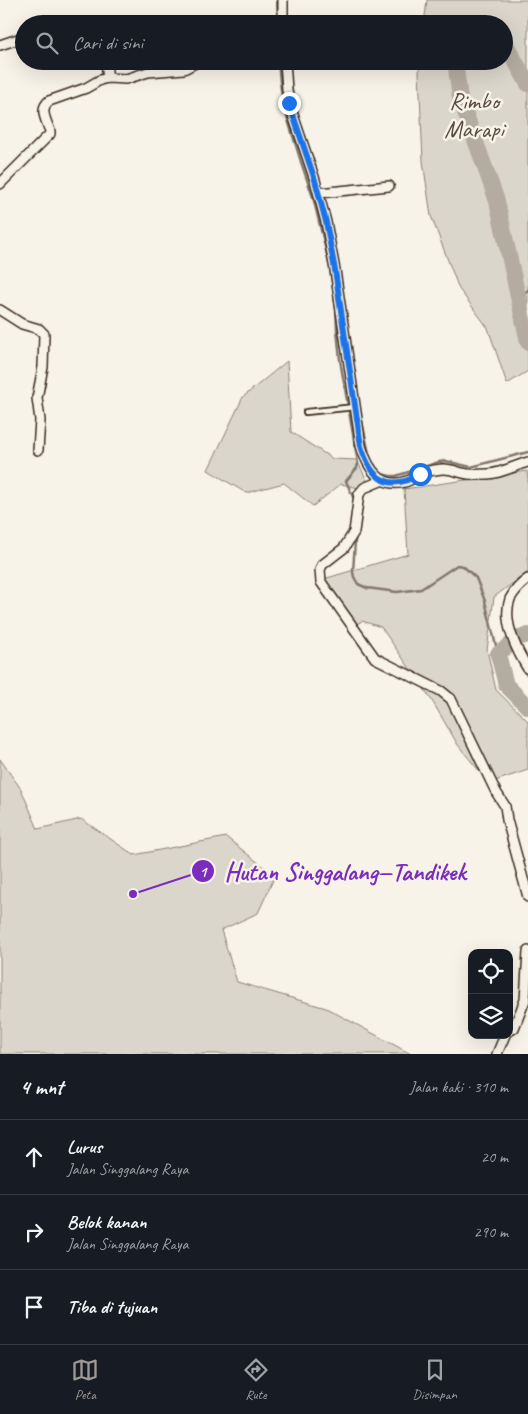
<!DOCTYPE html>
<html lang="id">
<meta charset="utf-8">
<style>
body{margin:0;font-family:Caveat,sans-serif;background:#20242c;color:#f1f3f6}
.controls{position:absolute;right:15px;bottom:15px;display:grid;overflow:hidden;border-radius:10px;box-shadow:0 5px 20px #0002}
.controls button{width:45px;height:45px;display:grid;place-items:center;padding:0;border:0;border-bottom:1px solid #363941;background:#171b24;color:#f1f3f6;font:25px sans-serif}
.stop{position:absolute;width:15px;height:15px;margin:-11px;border:4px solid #1a73e8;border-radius:50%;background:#fff}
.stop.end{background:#1a73e8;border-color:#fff;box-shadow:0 1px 5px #0008}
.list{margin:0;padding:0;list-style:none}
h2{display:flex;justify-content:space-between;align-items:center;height:65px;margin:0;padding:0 20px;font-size:21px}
h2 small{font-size:16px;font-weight:400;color:#9ea1a6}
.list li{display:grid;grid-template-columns:32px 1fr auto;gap:15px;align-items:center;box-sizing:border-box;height:75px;padding:0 20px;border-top:1px solid #363941}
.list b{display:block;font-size:19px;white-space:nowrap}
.list p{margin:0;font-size:16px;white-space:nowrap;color:#9ea1a6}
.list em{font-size:16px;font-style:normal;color:#9ea1a6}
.icon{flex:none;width:28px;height:28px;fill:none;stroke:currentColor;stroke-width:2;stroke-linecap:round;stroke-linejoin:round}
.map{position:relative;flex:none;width:528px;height:1054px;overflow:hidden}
.search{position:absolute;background:#171b24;box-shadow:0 5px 20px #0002;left:15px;right:15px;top:15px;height:55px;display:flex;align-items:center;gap:12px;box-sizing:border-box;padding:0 18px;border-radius:28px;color:#9ea1a6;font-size:19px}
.sheet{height:290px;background:#171b24}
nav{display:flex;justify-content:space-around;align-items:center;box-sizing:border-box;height:70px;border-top:1px solid #363941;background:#171b24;font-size:14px;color:#9ea1a6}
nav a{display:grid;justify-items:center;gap:2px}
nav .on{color:#9f9995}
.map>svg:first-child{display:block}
</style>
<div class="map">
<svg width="528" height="1054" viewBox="0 0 528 1054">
<rect width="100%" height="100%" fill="#f7f3e8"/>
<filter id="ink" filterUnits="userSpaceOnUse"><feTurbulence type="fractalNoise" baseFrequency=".02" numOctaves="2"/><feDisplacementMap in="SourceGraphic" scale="10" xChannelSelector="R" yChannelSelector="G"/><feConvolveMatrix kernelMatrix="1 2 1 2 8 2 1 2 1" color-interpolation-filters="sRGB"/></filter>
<g filter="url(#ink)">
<path fill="#dbd6cb" stroke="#8b8074" d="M427 0H528V371L507 384 488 328 459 289 431 216 423 161 419 72 420 61H504V24H424Z
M287 361 291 432 333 459 357 460 372 491 341 484 313 506 284 483 246 493 208 470 243 397Z
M527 471 528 480V572L494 597 487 650 496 690 528 721V770L489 783 458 745 431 699 381 627 362 621 348 629 317 581 408 554 404 489Z
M0 759 21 789 38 829 81 819 134 855 226 837 275 876 258 913 221 930 237 982 326 1008 411 1054H0Z"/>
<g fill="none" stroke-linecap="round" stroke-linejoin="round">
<path stroke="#84786c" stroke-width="2.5" d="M277 0 278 24
M278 61 280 82 283 104 301 162 313 197 330 267 336 308 337 330 340 360 358 463 357 468 346 481 354 499
M290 78 293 99 299 119
M518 300 528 290
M361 417 370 458
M382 474 390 476H396L439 462 446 461 471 467 528 452
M356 536 355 541 353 572 354 577 358 584 367 588 397 592 421 589 457 565 463 566 476 578 485 601 498 654"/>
<path stroke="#b4aca0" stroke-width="16" d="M504 41 528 84
M455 61 460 98 497 201 528 342
M528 635 519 638 498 654 506 685 528 707"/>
<defs>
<path id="service" d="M306 412 355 407"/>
<path id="minor" d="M283 0V24
M0 45 24 37
M103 61 106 64 108 78
M285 61 287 90 289 103 315 180 326 222 335 270 361 446C368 469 382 492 410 480 413 478 416 475 419 474 426 471 435 470 442 469 451 468 459 473 468 474 474 475 481 474 488 474 500 474 516 465 528 462
M0 184 50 134V131C46 120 39 109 49 101L86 88 100 80 108 78 126 79 148 72 184 69 199 61
M319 193 389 186
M0 310 22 324 39 329 44 334 43 367 37 398 40 420 38 450
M383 480 364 488 359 494 354 532 344 548 322 565 320 570 321 582 375 658 441 691 451 699 496 792 505 806 507 820 528 897
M528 579C521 584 514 591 510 599 502 621 517 651 528 669
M509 1031 514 1028 525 1000 528 951
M497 1054 505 1035"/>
</defs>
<use href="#service" stroke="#3b2a1e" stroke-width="8"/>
<use href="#minor" stroke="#3b2a1e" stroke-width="12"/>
<use href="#service" stroke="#f7f3e8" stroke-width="4.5"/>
<use href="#minor" stroke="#f7f3e8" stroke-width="9"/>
</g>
</g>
<g fill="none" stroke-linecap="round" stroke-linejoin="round" filter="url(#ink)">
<path stroke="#1a73e8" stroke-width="6" d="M289 103 315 180 326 222 335 270 361 446C371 479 388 493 420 474"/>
</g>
<g text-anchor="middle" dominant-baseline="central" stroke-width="5" stroke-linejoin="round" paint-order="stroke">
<g font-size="24" fill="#5b4c41" stroke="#f7f3e8">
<text x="474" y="101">Rimbo<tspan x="474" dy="28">Marapi</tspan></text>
</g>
</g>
<path fill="none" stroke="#7b2cbf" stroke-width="2" d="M133 894L203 871"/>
<g fill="#7b2cbf" stroke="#f7f3e8" stroke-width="2">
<circle cx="133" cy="894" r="5"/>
<circle cx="203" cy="871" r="12"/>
</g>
<g font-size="15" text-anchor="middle" font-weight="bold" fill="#fff">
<text x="203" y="877">1</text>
</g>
<g font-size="25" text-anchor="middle" font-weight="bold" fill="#7b2cbf" stroke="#f7f3e8" stroke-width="5" stroke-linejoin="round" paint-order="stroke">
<text x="345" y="880">Hutan Singgalang—Tandikek</text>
</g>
</svg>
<div class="controls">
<button><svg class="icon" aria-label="locate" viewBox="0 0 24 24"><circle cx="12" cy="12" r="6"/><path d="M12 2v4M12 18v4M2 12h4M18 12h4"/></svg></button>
<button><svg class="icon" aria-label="layers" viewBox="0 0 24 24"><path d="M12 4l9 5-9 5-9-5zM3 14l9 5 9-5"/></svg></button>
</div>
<div class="stop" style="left:420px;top:474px"></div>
<div class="stop end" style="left:289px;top:103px"></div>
<div class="search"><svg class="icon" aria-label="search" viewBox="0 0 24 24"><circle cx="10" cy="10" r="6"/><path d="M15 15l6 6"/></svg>Cari di sini</div>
</div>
<section class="sheet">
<h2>4 mnt<small>Jalan kaki · 310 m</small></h2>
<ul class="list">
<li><svg class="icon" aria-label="ahead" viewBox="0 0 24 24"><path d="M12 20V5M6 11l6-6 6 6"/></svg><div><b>Lurus</b><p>Jalan Singgalang Raya</p></div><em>20 m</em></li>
<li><svg class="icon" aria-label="right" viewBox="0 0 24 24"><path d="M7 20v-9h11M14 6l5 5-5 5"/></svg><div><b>Belok kanan</b><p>Jalan Singgalang Raya</p></div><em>290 m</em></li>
<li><svg class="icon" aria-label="arrive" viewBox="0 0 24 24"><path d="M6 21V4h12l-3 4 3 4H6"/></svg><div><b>Tiba di tujuan</b></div></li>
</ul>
</section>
<nav>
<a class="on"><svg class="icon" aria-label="map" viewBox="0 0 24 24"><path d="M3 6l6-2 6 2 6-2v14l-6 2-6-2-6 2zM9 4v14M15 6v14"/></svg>Peta</a>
<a><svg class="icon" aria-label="directions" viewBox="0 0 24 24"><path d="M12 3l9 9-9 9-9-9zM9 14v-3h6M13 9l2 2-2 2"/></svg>Rute</a>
<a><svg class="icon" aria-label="saved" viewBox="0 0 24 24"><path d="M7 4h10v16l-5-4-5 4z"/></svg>Disimpan</a>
</nav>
